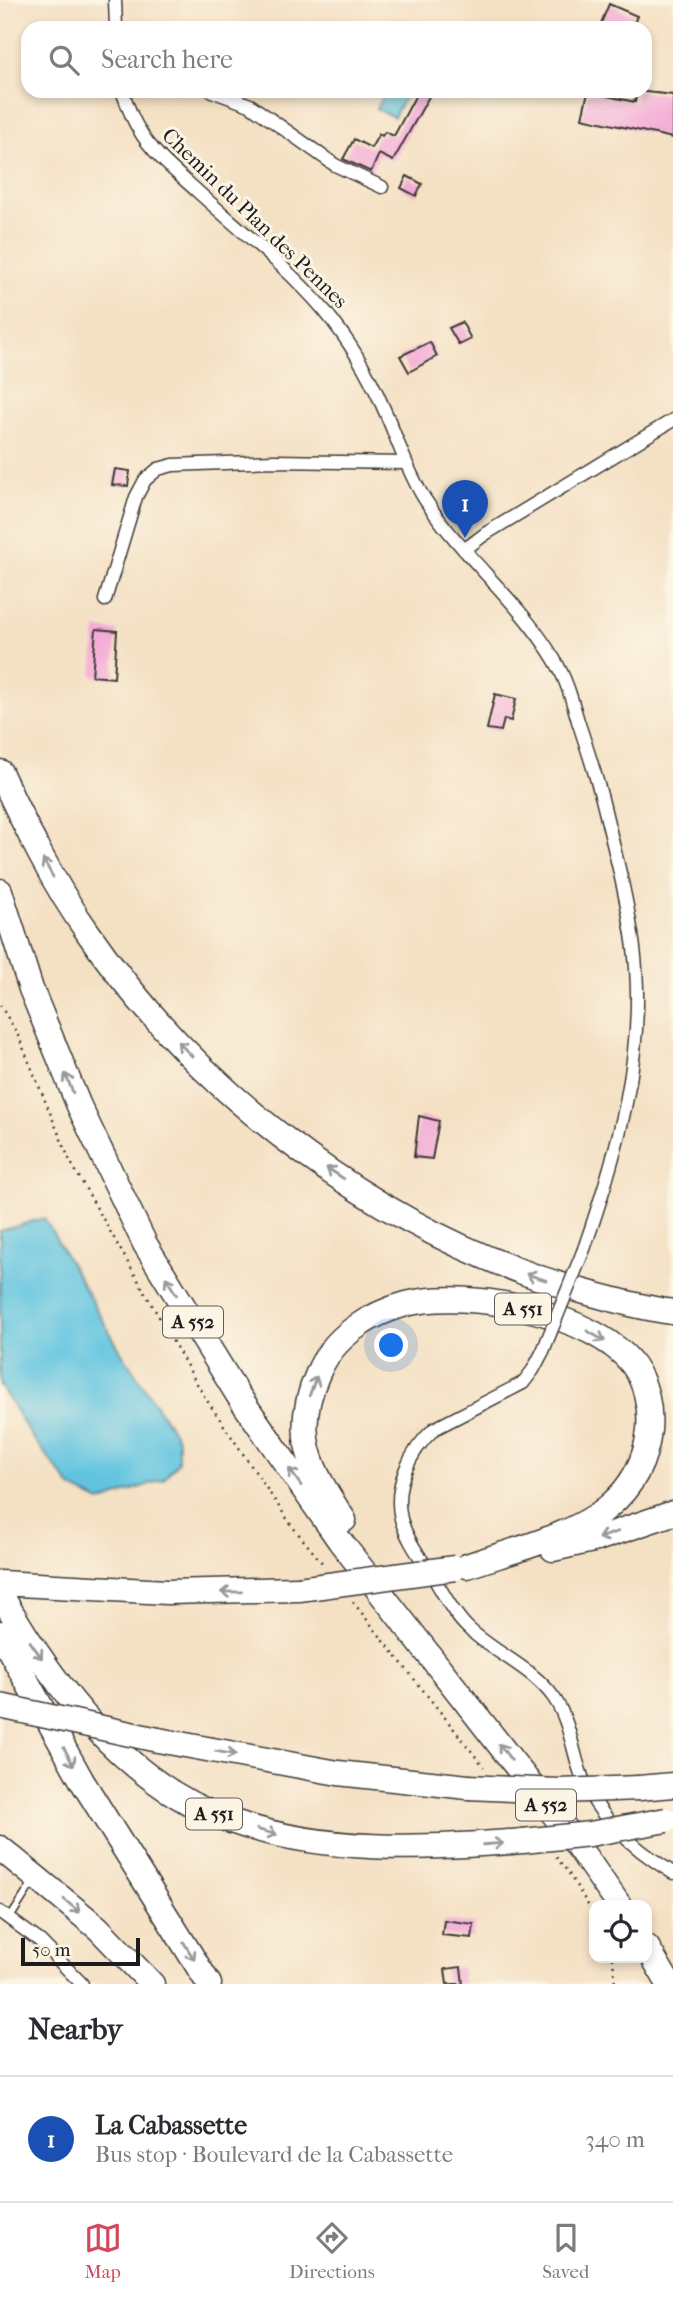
<!DOCTYPE html>
<meta charset="utf-8">
<style>
body{margin:0;font-family:"IM FELL French Canon",serif;background:#f2f2f3;color:#2b2b33}
.controls{position:absolute;right:21px;bottom:21px;display:grid;overflow:hidden;border-radius:14px;box-shadow:0 4px 10px #0003}
.controls button{width:63px;height:63px;display:grid;place-items:center;padding:0;border:0;border-bottom:2px solid #e1e1e2;background:#fff;color:#2b2b33;font:35px sans-serif}
.scale{position:absolute;left:21px;bottom:18px;width:119px;box-sizing:border-box;padding-left:7px;border:4px solid #1c1c1c;border-top:0;font-size:19px;line-height:24px;white-space:nowrap;color:#1c1c1c;-webkit-text-stroke:5px #fcf5e5;paint-order:stroke}
.you{position:absolute;left:392px;top:1346px;width:24px;height:24px;margin:-18px;border:5px solid #fff;border-radius:50%;background:#1a73e8;box-shadow:0 0 0 10px #1a73e833}
.badge{display:grid;place-items:center;width:46px;height:46px;border-radius:50%;background:#d1495b;color:#fff;font-size:23px;font-weight:700}
.pin{position:absolute;translate:-50% -58px;filter:drop-shadow(0 2px 4px #0008)}
.pin::after{content:'';position:absolute;top:37px;width:24px;height:21px;background:inherit;clip-path:polygon(0 0,100% 0,50% 100%)}
.list{margin:0;padding:0;list-style:none}
h2{display:flex;justify-content:space-between;align-items:center;height:91px;margin:0;padding:0 28px;font-size:30px}
h2 small{font-size:23px;font-weight:400;color:#7c7c81}
.list li{display:grid;grid-template-columns:46px 1fr auto;gap:21px;align-items:center;box-sizing:border-box;height:126px;padding:0 28px;border-top:2px solid #e1e1e2}
.list b{display:block;font-size:26px;white-space:nowrap}
.list p{margin:0;font-size:23px;white-space:nowrap;color:#7c7c81}
.list em{font-size:23px;font-style:normal;color:#7c7c81}
.icon{flex:none;width:38px;height:38px;fill:none;stroke:currentColor;stroke-width:2;stroke-linecap:round;stroke-linejoin:round}
.map{position:relative;flex:none;width:673px;height:1984px;overflow:hidden}
.search{position:absolute;background:#fff;box-shadow:0 4px 10px #0003;left:21px;right:21px;top:21px;height:77px;display:flex;align-items:center;gap:18px;box-sizing:border-box;padding:0 24px;border-radius:21px;color:#7c7c81;font-size:26px}
.sheet{height:217px;background:#fff}
nav{display:flex;justify-content:space-around;align-items:center;box-sizing:border-box;height:98px;border-top:2px solid #e1e1e2;background:#fff;font-size:19px;color:#7c7c81}
nav a{display:grid;justify-items:center;gap:4px}
nav .on{color:#d1495b}
.map>svg:first-child{display:block}
</style>
<div class="map">
<svg width="673" height="1984" viewBox="0 0 673 1984">
<rect width="100%" height="100%" fill="#fcf5e5"/>
<filter id="ink" filterUnits="userSpaceOnUse"><feTurbulence type="fractalNoise" baseFrequency=".0143" numOctaves="2"/><feDisplacementMap in="SourceGraphic" scale="14" xChannelSelector="R" yChannelSelector="G"/><feConvolveMatrix kernelMatrix="1 2 1 2 8 2 1 2 1" color-interpolation-filters="sRGB"/></filter>
<filter id="wash" filterUnits="userSpaceOnUse"><feTurbulence type="fractalNoise" baseFrequency=".00686" numOctaves="4" result="noise"/><feDisplacementMap in="SourceGraphic" scale="28" xChannelSelector="R" yChannelSelector="G"/><feGaussianBlur stdDeviation="1.57" result="paint"/><feColorMatrix in="noise" values="0 0 0 0 0 0 0 0 0 0 0 0 0 0 0 0 0 1.4 0 .05"/><feComposite in="paint" operator="in"/></filter>
<g filter="url(#wash)">
<rect width="100%" height="100%" fill="#f4e0c3"/>
<path fill="#61c4e0" stroke="#3e707e" stroke-width="2" d="M386 91 407 93 394 117 376 109Z
M44 1218 120 1350 178 1439V1462L164 1479 100 1502 72 1488 32 1437 0 1385V1231Z"/>
<g id="blocks">
<path fill="#f3a8d5" d="M609 4 637 16 632 28H599Z
M418 91H432L393 161 379 154 371 172 343 159 354 139 371 148 379 134 382 136 385 132 394 136Z
M637 91 673 95V138L582 118 588 92 635 102Z
M407 176 422 184 416 196 401 188Z
M462 322 471 339 459 345 449 328Z
M430 342 437 356 409 372 400 356Z
M115 469 130 471 128 486 112 485Z
M96 629 117 631 114 678 92 676Z
M495 694 516 699 511 721 504 719 501 731 487 729Z
M419 1116 439 1121 432 1159 414 1157Z
M444 1920 474 1924 472 1938 442 1935Z
M461 1967 463 1984H447L445 1969Z"/>
</g>
</g>
<g filter="url(#ink)">
<use href="#blocks" fill-opacity="0" stroke="#3c3935" stroke-width="2"/>
<g fill="none" stroke-linecap="round" stroke-linejoin="round">
<defs>
<path id="lane" d="M10 1918 33 1882"/>
<path id="street" d="M115 0 116 28
M122 91C127 103 131 117 138 128 152 153 176 172 197 191 240 230 286 266 324 310 348 339 368 372 383 407 397 437 406 469 424 498 462 557 518 599 554 659 566 678 572 700 578 721 588 751 598 781 605 811 616 856 628 902 634 948 647 1051 617 1154 584 1249
M212 91 250 105 335 165 382 187
M464 550 485 534 673 420
M105 600 136 497 145 480 158 469 173 465 274 461 405 463
M543 1351 533 1370 523 1383 434 1429C410 1451 393 1486 401 1519 407 1541 423 1561 435 1580 445 1596 454 1615 468 1628 494 1653 533 1668 554 1698 568 1718 572 1746 579 1768 593 1815 633 1848 673 1873
M0 1912 40 1941 82 1984"/>
<path id="highway" d="M0 772C26 828 53 884 89 934 204 1101 390 1238 585 1292 614 1300 643 1308 673 1312
M0 891 31 989 79 1106 145 1244 238 1395 340 1541 567 1831 619 1905
M344 1520C310 1468 291 1434 318 1373 333 1337 369 1314 406 1304 467 1288 594 1313 633 1365 646 1383 651 1408 649 1430 646 1461 632 1487 608 1507 574 1536 510 1551 467 1566
M553 1549 597 1539 673 1513
M0 1583 167 1592 299 1589
M0 1593C53 1685 124 1783 228 1820 322 1854 425 1849 523 1841
M0 1633 82 1781 209 1984
M158 1740 338 1773 468 1787
M639 1788 673 1785
M0 1848 98 1928 152 1984
M647 1947 669 1984"/>
</defs>
<use href="#lane" stroke="#3c3935" stroke-width="9"/>
<use href="#street" stroke="#3c3935" stroke-width="15"/>
<use href="#highway" stroke="#3c3935" stroke-width="27"/>
<path stroke="#3c3935" stroke-width="2.5" stroke-dasharray="2 5" stroke-linecap="butt" d="M0 1005 17 1033 70 1161 204 1396 292 1526 323 1564
M353 1602 484 1767
M519 1810 528 1821
M556 1857 568 1872 594 1915
M613 1958 615 1984"/>
<use href="#lane" stroke="#fff" stroke-width="6"/>
<use href="#street" stroke="#fff" stroke-width="12"/>
<use href="#highway" stroke="#fff" stroke-width="24"/>
<defs>
<path id="street-bridge" d="M543 1351 584 1249"/>
<path id="highway-bridge" d="M299 1589 455 1568
M0 1706 158 1740
M468 1787 560 1791 639 1788
M523 1841 590 1834 666 1820"/>
</defs>
<use href="#street-bridge" stroke="#3c3935" stroke-width="15" stroke-linecap="butt"/>
<use href="#highway-bridge" stroke="#3c3935" stroke-width="27" stroke-linecap="butt"/>
<use href="#street-bridge" stroke="#fff" stroke-width="12"/>
<use href="#highway-bridge" stroke="#fff" stroke-width="24"/>
</g>
<defs><path id="oneway-shaft" d="M-6 0H5M1.5-3L5.5 0L1.5 3" fill="none" stroke-width="1.6" stroke-linecap="round" stroke-linejoin="round" transform="scale(1.75)"/></defs>
<g stroke="#999">
<use href="#oneway-shaft" transform="translate(48 868) rotate(-119)"/>
<use href="#oneway-shaft" transform="translate(185 1049) rotate(-135)"/>
<use href="#oneway-shaft" transform="translate(69 1083) rotate(-112)"/>
<use href="#oneway-shaft" transform="translate(335 1173) rotate(-147)"/>
<use href="#oneway-shaft" transform="translate(536 1277) rotate(-162)"/>
<use href="#oneway-shaft" transform="translate(171 1286) rotate(-122)"/>
<use href="#oneway-shaft" transform="translate(596 1336) rotate(30)"/>
<use href="#oneway-shaft" transform="translate(313 1386) rotate(-69)"/>
<use href="#oneway-shaft" transform="translate(295 1477) rotate(-125)"/>
<use href="#oneway-shaft" transform="translate(608 1535) rotate(161)"/>
<use href="#oneway-shaft" transform="translate(231 1592) rotate(179)"/>
<use href="#oneway-shaft" transform="translate(36 1650) rotate(55)"/>
<use href="#oneway-shaft" transform="translate(505 1752) rotate(-127)"/>
<use href="#oneway-shaft" transform="translate(226 1753) rotate(10)"/>
<use href="#oneway-shaft" transform="translate(69 1757) rotate(61)"/>
<use href="#oneway-shaft" transform="translate(267 1832) rotate(15)"/>
<use href="#oneway-shaft" transform="translate(493 1844) rotate(-4)"/>
<use href="#oneway-shaft" transform="translate(72 1906) rotate(40)"/>
<use href="#oneway-shaft" transform="translate(189 1951) rotate(59)"/>
</g>
</g>
<g text-anchor="middle" dominant-baseline="central" stroke-width="6" stroke-linejoin="round" paint-order="stroke">
<g fill="#fcf5e5" stroke="#5f5d58" stroke-width="2">
<rect x="495" y="1293.5" width="56" height="31" rx="5"/>
<rect x="163" y="1306.5" width="60" height="31" rx="5"/>
<rect x="516" y="1789.5" width="60" height="31" rx="5"/>
<rect x="186" y="1798.5" width="56" height="31" rx="5"/>
</g>
<g font-size="19" font-weight="bold" fill="#1c1c1c">
<text x="523" y="1309">A 551</text>
<text x="193" y="1322">A 552</text>
<text x="546" y="1805">A 552</text>
<text x="214" y="1814">A 551</text>
</g>
<g font-size="21" fill="#1c1c1c" stroke="#fcf5e5">
<text transform="translate(255 218) rotate(44)">Chemin du Plan des Pennes</text>
</g>
</g>
</svg>
<div class="controls">
<button><svg class="icon" aria-label="locate" viewBox="0 0 24 24"><circle cx="12" cy="12" r="6"/><path d="M12 2v4M12 18v4M2 12h4M18 12h4"/></svg></button>
</div>
<div class="scale">50 m</div>
<div class="you"></div>
<div class="pin badge" style="left:465px;top:538px;background:#1a4fb4">1</div>
<div class="search"><svg class="icon" aria-label="search" viewBox="0 0 24 24"><circle cx="10" cy="10" r="6"/><path d="M15 15l6 6"/></svg>Search here</div>
</div>
<section class="sheet">
<h2>Nearby<small></small></h2>
<ul class="list">
<li><span class="badge" style="background:#1a4fb4">1</span><div><b>La Cabassette</b><p>Bus stop · Boulevard de la Cabassette</p></div><em>340 m</em></li>
</ul>
</section>
<nav>
<a class="on"><svg class="icon" aria-label="map" viewBox="0 0 24 24"><path d="M3 6l6-2 6 2 6-2v14l-6 2-6-2-6 2zM9 4v14M15 6v14"/></svg>Map</a>
<a><svg class="icon" aria-label="directions" viewBox="0 0 24 24"><path d="M12 3l9 9-9 9-9-9zM9 14v-3h6M13 9l2 2-2 2"/></svg>Directions</a>
<a><svg class="icon" aria-label="saved" viewBox="0 0 24 24"><path d="M7 4h10v16l-5-4-5 4z"/></svg>Saved</a>
</nav>
